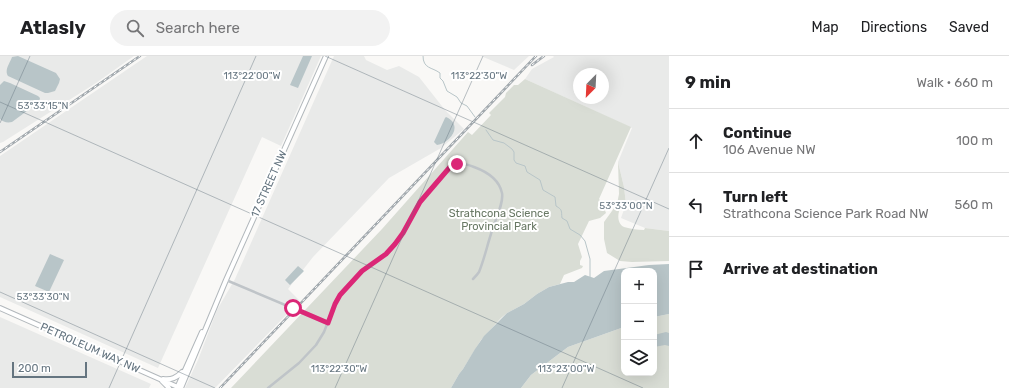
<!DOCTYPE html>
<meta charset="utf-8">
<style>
body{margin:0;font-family:Rubik,sans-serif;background:#f2f2f2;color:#202124}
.controls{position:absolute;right:12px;bottom:12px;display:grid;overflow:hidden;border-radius:8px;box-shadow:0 4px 16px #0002}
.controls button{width:36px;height:36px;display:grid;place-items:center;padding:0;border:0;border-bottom:1px solid #e0e0e0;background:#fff;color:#202124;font:20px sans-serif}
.compass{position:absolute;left:573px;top:12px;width:36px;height:36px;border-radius:50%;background:#fff;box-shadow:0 4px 16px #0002;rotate:204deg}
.scale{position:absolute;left:12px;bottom:10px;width:75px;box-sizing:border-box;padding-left:4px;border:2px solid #657580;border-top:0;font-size:11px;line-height:14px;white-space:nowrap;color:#657580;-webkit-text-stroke:3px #fff;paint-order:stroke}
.stop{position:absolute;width:12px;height:12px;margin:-9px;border:3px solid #db2777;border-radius:50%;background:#fff}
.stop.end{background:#db2777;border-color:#fff;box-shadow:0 1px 4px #0008}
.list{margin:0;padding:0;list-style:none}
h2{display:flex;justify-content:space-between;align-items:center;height:52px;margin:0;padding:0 16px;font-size:17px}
h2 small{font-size:13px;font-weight:400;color:#757577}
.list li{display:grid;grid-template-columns:26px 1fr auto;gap:12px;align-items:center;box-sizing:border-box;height:64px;padding:0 16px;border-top:1px solid #e0e0e0}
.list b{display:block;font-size:15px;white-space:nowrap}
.list p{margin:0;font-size:13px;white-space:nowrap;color:#757577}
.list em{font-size:13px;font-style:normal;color:#757577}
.icon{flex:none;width:22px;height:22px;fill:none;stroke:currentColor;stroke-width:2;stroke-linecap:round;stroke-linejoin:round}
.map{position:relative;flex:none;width:669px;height:332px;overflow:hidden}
header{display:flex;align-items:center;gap:24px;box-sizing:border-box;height:56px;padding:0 20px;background:#fff;border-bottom:1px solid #e0e0e0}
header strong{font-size:19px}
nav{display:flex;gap:22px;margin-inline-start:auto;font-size:14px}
.search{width:280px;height:36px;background:#f2f2f2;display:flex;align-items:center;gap:10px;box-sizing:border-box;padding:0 14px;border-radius:22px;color:#757577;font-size:15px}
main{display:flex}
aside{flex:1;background:#fff}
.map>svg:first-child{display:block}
</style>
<header>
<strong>Atlasly</strong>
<div class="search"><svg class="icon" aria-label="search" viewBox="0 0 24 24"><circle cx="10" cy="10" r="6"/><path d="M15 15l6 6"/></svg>Search here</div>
<nav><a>Map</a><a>Directions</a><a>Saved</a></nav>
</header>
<main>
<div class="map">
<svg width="669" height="332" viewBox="0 0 669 332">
<rect width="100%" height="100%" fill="#f9f8f6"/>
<path fill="#e9eae9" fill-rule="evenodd" d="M0 0H134L96 27 3 86 0 87Z
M147 0H321L281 90 262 81 158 312 0 241V100Z
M334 0H364L366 4 387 14 399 10 419 21 445 54 464 73 441 92 389 122 313 201 288 233 299 244 289 256 215 332H185L198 304 217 254 235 223Z
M481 0H529L514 14Z
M553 0H669V175L645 172 621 162 626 148 624 131 618 106 632 72 525 23 532 13 554 1ZM579 18H603V42H579Z
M0 261 151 328 149 332H0Z"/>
<path fill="#d9ddd5" d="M525 23 631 71 599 143 602 147 606 157 600 162 589 165 578 188 582 201 580 205V209L583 210 582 212 564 219 560 228 549 231 537 238 524 248 507 257 501 262 481 284 463 313 459 318 451 332H231L382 173 468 76 472 79 491 59 489 57 505 41 506 37 514 29H518Z
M618 106 624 131 626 148C625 149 622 150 621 151 617 157 617 168 624 171 631 173 637 174 644 174L645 172 669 175V205L632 206 620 205 607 197 604 183V166L617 148 619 138Z
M669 258V332H521L531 319 568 291 624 271V317H654V261Z"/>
<path fill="#b8c5c8" d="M18 0 56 17 60 23 59 27 55 35 48 37H45L8 20C4 14 10 7 12 1Z
M303 0H312L298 32 290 29Z
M4 25 10 27 38 40 40 42 39 46 12 66C7 67 3 66 0 63V29Z
M446 61C464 69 450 87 437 89L434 86 445 62Z
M50 198 64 204 49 236 35 230Z
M669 208V258L654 261V215H624V271L568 291 531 319 521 332H451L459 318 463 313 475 293 484 280 507 257 524 248 537 238 549 231 568 226H574L585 219 594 222 604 215 649 209Z
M298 210 304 215 290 229 285 224Z
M666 276 669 277V290L665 289 654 291V279Z"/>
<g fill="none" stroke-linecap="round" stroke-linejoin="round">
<path stroke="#b8c5c8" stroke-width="1" d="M423 0C423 13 432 11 440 17V22L443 25 447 35 457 41 461 47 467 50 475 61
M486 74 493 84 504 87 512 93 514 96V104L516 107 525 110 527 116 540 124 543 134 555 141 556 150C563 154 561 155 562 162L567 165 570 173 580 179 585 185 590 203V221"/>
<defs>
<path id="secondary" d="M0 252 180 332
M163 323C172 324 176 322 182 316
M162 325 169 332
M177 332 202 276
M181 332 226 224 326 0"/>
</defs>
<use href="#secondary" stroke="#b2b8bc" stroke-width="6"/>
<path stroke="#bfc4c8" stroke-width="2.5" d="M226 224 328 267
M268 332 299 307 316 289 324 276 335 248 340 239 362 216 386 198 395 188 403 177 420 146 451 111C457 105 466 108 474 111 485 115 499 123 502 137 504 148 494 166 491 178 487 190 484 204 479 216 477 219 475 221 473 223"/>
<use href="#secondary" stroke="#fff" stroke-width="4"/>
<defs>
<path id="rail" d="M532 9 544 0
M0 96 140 0
M220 332 536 0"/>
</defs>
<use href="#rail" stroke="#a1a8ad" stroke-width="2.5"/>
<use href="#rail" stroke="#fff" stroke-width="1" stroke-dasharray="3" stroke-linecap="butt"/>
</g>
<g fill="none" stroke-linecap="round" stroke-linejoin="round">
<path stroke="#db2777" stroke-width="5" d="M293 252 328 267 335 248 340 239 362 215 386 198 395 188 403 177 420 146 450 111 453 109 457 108"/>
</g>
<path fill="none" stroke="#657580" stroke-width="1" stroke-opacity="0.45" d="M325 0 669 153M0 46 643 332M0 67 30 0M0 236 215 332M109 332 256 0M335 332 483 0M562 332 669 92"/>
<g text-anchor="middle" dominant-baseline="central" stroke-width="4" stroke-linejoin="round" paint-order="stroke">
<g font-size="11" fill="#657580" stroke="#fff">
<text transform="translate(269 128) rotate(-66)">17 STREET NW</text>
<text transform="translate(90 292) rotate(24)">PETROLEUM WAY NW</text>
</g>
<g font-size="11" fill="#687864" stroke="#fff">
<text x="499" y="157">Strathcona Science<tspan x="499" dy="13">Provincial Park</tspan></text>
</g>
</g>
<g font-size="10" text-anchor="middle" fill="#657580" stroke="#fff" stroke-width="4" stroke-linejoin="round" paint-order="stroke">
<text x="252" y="23">113°22'00"W</text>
<text x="479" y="23">113°22'30"W</text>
<text x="43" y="53">53°33'15"N</text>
<text x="626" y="153">53°33'00"N</text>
<text x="43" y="244">53°33'30"N</text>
<text x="339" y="316">113°22'30"W</text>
<text x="566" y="316">113°23'00"W</text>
</g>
</svg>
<div class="controls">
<button>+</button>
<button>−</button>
<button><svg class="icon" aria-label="layers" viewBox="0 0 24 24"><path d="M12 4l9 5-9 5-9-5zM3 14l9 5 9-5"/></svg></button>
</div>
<svg class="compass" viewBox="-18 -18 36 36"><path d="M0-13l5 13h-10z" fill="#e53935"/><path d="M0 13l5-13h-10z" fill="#757577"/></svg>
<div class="scale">200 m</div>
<div class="stop" style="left:293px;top:252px"></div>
<div class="stop end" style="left:457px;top:108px"></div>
</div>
<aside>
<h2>9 min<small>Walk · 660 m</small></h2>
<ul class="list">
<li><svg class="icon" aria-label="ahead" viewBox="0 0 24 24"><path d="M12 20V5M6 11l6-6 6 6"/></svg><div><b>Continue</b><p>106 Avenue NW</p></div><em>100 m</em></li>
<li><svg class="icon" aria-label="left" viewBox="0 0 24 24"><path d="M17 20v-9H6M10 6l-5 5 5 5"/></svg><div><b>Turn left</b><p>Strathcona Science Park Road NW</p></div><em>560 m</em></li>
<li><svg class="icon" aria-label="arrive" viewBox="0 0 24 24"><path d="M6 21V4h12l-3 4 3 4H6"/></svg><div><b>Arrive at destination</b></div></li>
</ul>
</aside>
</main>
